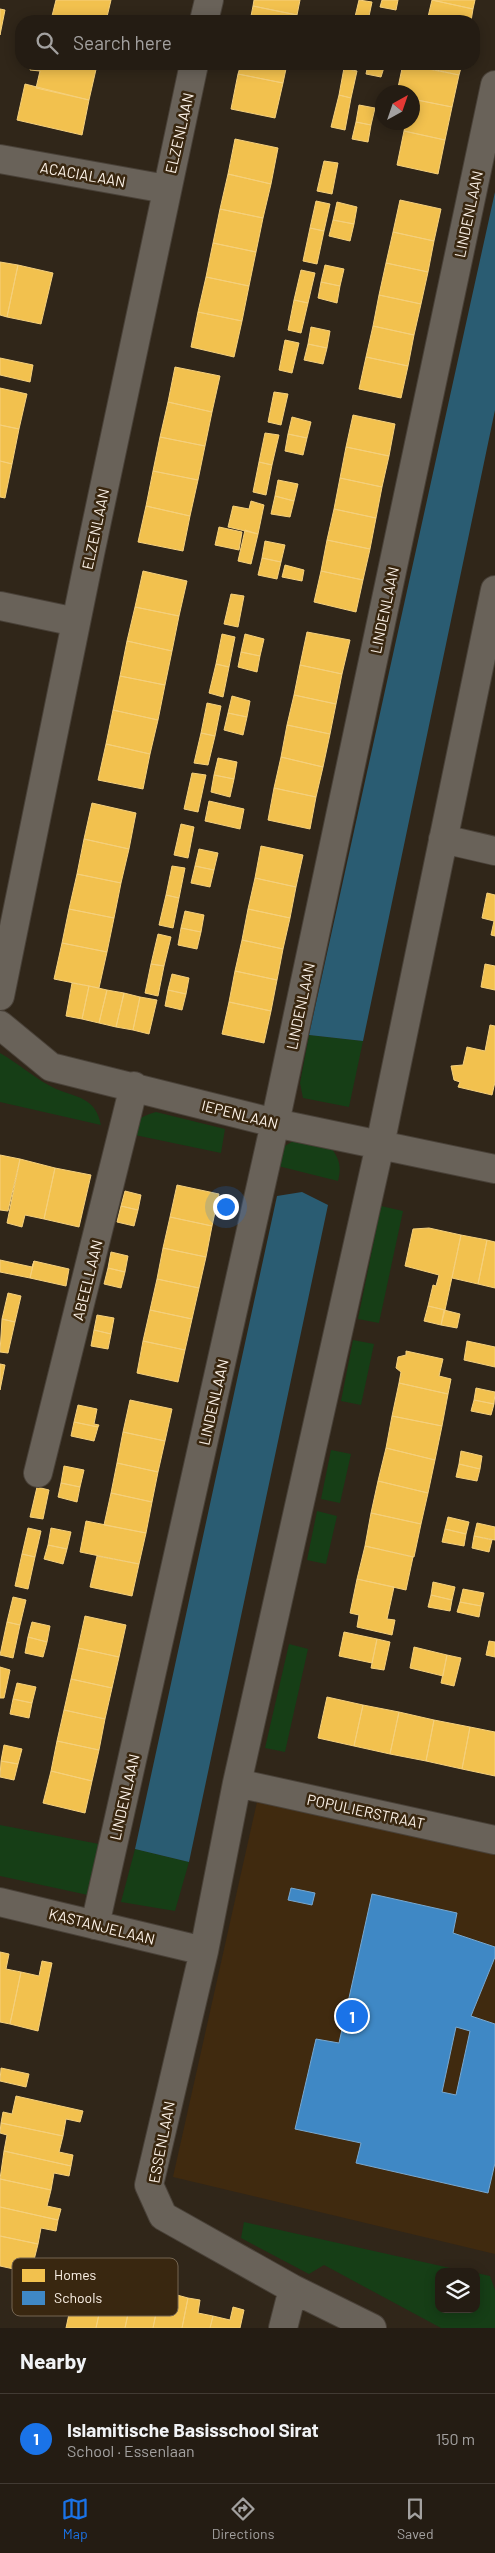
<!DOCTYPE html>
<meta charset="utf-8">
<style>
body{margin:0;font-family:Barlow,sans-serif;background:#2c251c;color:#f1f3f6}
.controls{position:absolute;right:15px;bottom:15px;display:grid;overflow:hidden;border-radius:10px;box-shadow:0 2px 12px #0003}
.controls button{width:45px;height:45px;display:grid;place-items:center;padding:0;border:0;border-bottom:1px solid #413a33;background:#241c13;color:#f1f3f6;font:25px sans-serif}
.compass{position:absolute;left:375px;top:85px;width:45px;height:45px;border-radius:50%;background:#241c13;box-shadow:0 2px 12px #0003;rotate:40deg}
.you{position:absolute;left:225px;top:1206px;width:18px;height:18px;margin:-12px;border:4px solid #fff;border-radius:50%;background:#1a73e8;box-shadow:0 0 0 8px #1a73e833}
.badge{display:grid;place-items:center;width:32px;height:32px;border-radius:50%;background:#1a73e8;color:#fff;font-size:16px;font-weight:700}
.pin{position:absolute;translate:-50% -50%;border:2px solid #fff;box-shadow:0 1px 5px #0006}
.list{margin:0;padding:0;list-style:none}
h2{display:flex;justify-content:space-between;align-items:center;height:65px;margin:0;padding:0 20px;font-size:21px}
h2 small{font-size:16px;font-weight:400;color:#a3a1a0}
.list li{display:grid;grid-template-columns:32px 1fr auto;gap:15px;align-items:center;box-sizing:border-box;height:90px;padding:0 20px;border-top:1px solid #413a33}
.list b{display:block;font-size:19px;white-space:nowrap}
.list p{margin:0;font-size:16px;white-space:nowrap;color:#a3a1a0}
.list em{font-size:16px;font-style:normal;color:#a3a1a0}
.icon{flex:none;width:28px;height:28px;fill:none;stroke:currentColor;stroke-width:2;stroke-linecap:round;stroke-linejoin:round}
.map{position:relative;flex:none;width:495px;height:2328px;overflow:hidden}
.search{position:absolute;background:#241c13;box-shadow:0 2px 12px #0003;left:15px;right:15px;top:15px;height:55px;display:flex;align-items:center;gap:12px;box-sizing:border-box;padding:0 18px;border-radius:20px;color:#a3a1a0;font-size:19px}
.sheet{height:155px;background:#241c13}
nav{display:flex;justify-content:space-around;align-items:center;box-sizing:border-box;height:70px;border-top:1px solid #413a33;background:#241c13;font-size:14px;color:#a3a1a0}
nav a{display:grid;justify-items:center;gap:2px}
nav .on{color:#1a73e8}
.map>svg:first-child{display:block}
</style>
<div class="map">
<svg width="495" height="2328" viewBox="0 0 495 2328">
<rect width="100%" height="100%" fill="#302619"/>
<path fill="#402a0f" d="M257 1802 495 1854V2254L173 2177Z"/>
<path fill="#163e16" d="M309 1035 363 1041 349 1107 303 1098 300 1083Z
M0 1053C19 1064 37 1080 56 1089 78 1098 95 1097 101 1125L0 1102Z
M156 1112 225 1129 221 1153 130 1134C135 1120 142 1116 156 1112Z
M301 1138 329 1145C339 1158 342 1165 338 1181L274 1165C277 1149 286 1144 301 1138Z
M381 1206 403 1211 379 1323 358 1319Z
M353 1340 374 1344 361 1405 341 1401Z
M331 1450 351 1454 340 1503 321 1499Z
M317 1511 337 1516 326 1564 307 1560Z
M289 1644 308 1649 285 1752 265 1748Z
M0 1825 99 1844 88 1895 0 1876Z
M135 1849 189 1862 175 1911 121 1902Z
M244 2222 468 2272H439V2309H476V2273L490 2276 495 2290V2328H441L324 2265 309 2274 241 2238Z"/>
<path fill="#2a5c72" d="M495 192V410L363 1041 309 1035Z
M302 1192 328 1205 189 1862 135 1849 277 1196Z"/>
<path fill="#f2c14e" stroke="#f5d07c" d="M56 0H111L106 21 51 20Z
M254 0H300L297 15 253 6Z
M359 0 372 2 368 21H354Z
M382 0H398L396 10 380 7Z
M432 0H475L473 9Z
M432 0 473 9 471 21H427Z
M253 6 297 15 296 21H250Z
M0 9 5 10 0 35Z
M32 64 97 65 89 100 36 88 40 71 30 70Z
M241 64H287L283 83 238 74Z
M368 64H385L381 77 366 74Z
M403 64 459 75 452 107 412 99V92H397Z
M418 64H462L459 75 418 66Z
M344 68 357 71 351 98 339 95Z
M238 74 283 83 275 118 231 109Z
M25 84 89 100 82 135 17 120Z
M339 95 351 98 345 130 331 127Z
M412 99 452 107 445 140 404 131 406 122H412Z
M359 105 375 108 371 125 356 122Z
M356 122 371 125 368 142 352 139Z
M404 131 445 140 438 174 397 165Z
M235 139 278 148 271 184 228 174Z
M324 161 338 163 332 194 317 191Z
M228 174 271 184 263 218 220 209Z
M400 200 441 209 434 241 393 232Z
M316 201 330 204 324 231 310 228Z
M337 202 357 207 354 224 333 220Z
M220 209 263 218 256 252 213 243Z
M333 220 354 224 350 241 329 236Z
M310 228 324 231 317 264 303 261Z
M393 232 434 241 428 272 386 263Z
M213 243 256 252 249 286 206 277Z
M0 262 18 265 7 317 0 315Z
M386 263 428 272 421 304 379 295Z
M18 265 53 273 41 324 7 317Z
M325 265 344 269 340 286 321 282Z
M301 270 315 273 308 303 294 300Z
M206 277 249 286 242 321 198 312Z
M321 282 340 286 337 303 318 298Z
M379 295 421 304 414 335 373 326Z
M294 300 308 303 301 333 288 330Z
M198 312 242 321 234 357 191 347Z
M373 326 414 335 408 366 366 357Z
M311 327 330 331 327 348 308 344Z
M285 340 299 343 292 373 279 370Z
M308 344 327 348 323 364 304 360Z
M366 357 408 366 401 398 359 389Z
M0 358 33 365 30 382 0 375Z
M175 367 220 376 212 412 168 402Z
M0 388 27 394 19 429 0 425Z
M274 392 288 394 281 425 268 422Z
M168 402 212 412 205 446 160 437Z
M353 415 395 424 389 456 346 447Z
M292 417 311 422 307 438 288 434Z
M0 425 19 429 12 464 0 461Z
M265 433 279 435 272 465 259 462Z
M288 434 307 438 303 455 285 451Z
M160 437 205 446 198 480 153 471Z
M346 447 389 456 382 487 340 478Z
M0 461 12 464 5 498 0 497Z
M259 462 272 465 266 495 253 492Z
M153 471 198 480 190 516 146 506Z
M340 478 382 487 376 518 334 509Z
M278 480 298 484 294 501 275 496Z
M275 496 294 501 290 517 271 514Z
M251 501 264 505 258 534 228 527 233 506 249 509Z
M146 506 190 516 183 551 138 542Z
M334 509 376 518 370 549 327 540Z
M219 527 242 532 239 550 215 545Z
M245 530 258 534 251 564 238 561Z
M327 540 370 549 363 580 321 571Z
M265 541 285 545 281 562 262 558Z
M262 558 281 562 277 579 258 575Z
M285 565 304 570 302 581 282 577Z
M143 571 187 581 179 616 135 607Z
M321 571 363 580 356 612 314 602Z
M231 594 244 596 238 627 224 624Z
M135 607 179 616 172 651 127 641Z
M307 632 350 640 342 674 300 665Z
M222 634 235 637 229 667 216 664Z
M245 634 264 639 260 656 241 652Z
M127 641 172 651 165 685 120 676Z
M241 652 260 656 257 672 238 667Z
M216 664 229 667 223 697 209 693Z
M300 665 342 674 336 704 294 695Z
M120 676 165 685 158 720 113 710Z
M294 695 336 704 330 734 287 725Z
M232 696 250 701 247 717 228 713Z
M207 703 221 706 215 736 201 733Z
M113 710 158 720 150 754 106 744Z
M228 713 247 717 243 735 224 730Z
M287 725 330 734 323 767 281 757Z
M201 733 215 736 208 765 194 763Z
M106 744 150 754 143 789 98 780Z
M281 757 323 767 316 797 274 788Z
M218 758 237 762 234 779 214 775Z
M192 773 206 775 198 812 184 809Z
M214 775 234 779 230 797 211 792Z
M274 788 316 797 310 829 268 820Z
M209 801 244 809 240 829 205 821Z
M92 803 136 813 129 849 84 839Z
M181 824 194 827 188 858 174 855Z
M84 839 129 849 121 883 77 874Z
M261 846 303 855 296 887 255 878Z
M199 849 218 853 214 870 195 866Z
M172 866 185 868 179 898 166 895Z
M195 866 214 870 210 887 191 883Z
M77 874 121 883 114 918 69 909Z
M255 878 296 887 290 918 248 909Z
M487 893 495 895V936L491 935 494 921 482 918Z
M166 895 179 898 173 928 159 925Z
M69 909 114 918 107 952 62 943Z
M248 909 290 918 283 949 242 940Z
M185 911 204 915 201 932 181 928Z
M181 928 201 932 197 949 178 945Z
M158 934 171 937 164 966 151 964Z
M242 940 283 949 277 980 235 971Z
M62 943 107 952 99 988 54 979Z
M151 964 164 966 158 996 145 993Z
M485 964 495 966V990L481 987Z
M235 971 277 980 271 1011 229 1002Z
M172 974 189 978 186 994 168 990Z
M72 983 89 986 82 1019 66 1016Z
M89 986 107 990 99 1023 82 1019Z
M107 990 124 993 116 1027 99 1023Z
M168 990 186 994 182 1010 165 1006Z
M124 993 140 997 133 1030 116 1027Z
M140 997 157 1000 149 1034 133 1030Z
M229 1002 271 1011 264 1043 222 1034Z
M490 1025 495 1026V1082L492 1095 458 1087 460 1082 454 1080 451 1066 463 1065 467 1047 485 1051Z
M0 1155 20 1159 8 1211 0 1210Z
M20 1159 55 1168 44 1219 25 1215 22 1227 7 1223Z
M55 1168 91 1175 79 1227 44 1219Z
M177 1185 219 1194 212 1226 170 1217Z
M125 1191 141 1195 138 1210 121 1206Z
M121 1206 138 1210 134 1226 117 1222Z
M170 1217 212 1226 206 1257 163 1248Z
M429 1228 461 1235 445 1310 428 1306 433 1285 436 1286 439 1275 405 1266 413 1229Z
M461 1235 487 1240 478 1284 452 1278Z
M487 1240 495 1242V1288L478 1284Z
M163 1248 206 1257 199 1288 157 1279Z
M111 1252 128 1256 125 1272 108 1268Z
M0 1260 32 1267 34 1261 30 1278 0 1272Z
M34 1261 69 1269 66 1286 30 1278Z
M108 1268 125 1272 121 1288 104 1284Z
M157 1279 199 1288 192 1319 150 1310Z
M8 1293 21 1296 15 1322 2 1319Z
M428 1306 445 1310 441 1325 424 1321Z
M150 1310 192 1319 185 1350 143 1341Z
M444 1310 460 1314 457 1328 441 1325Z
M97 1315 114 1318 111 1334 94 1330Z
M2 1319 15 1322 8 1353 0 1352Z
M94 1330 111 1334 108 1349 91 1346Z
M143 1341 185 1350 178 1382 137 1373Z
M467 1341 495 1347V1367L464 1360Z
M406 1351 443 1359 439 1376 451 1379 448 1394 399 1383 401 1372 396 1368 398 1357 406 1355Z
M0 1364 5 1365 0 1390Z
M399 1383 448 1394 442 1426 392 1416Z
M476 1388 495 1392 494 1404 474 1400Z
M130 1400 172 1409 165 1441 123 1432Z
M474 1400 494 1404 491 1415 471 1411Z
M78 1405 97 1409 94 1424 99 1425 98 1427 74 1422Z
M392 1416 442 1426 435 1460 386 1448Z
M74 1422 98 1427 94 1441 71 1436Z
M123 1432 165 1441 158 1472 117 1463Z
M386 1448 435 1460 428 1493 378 1481Z
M461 1451 482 1456 480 1469 459 1464Z
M117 1463 158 1472 152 1502 111 1493Z
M459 1464 480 1469 477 1481 456 1477Z
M64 1466 84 1470 80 1487 61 1483Z
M378 1481 428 1493 421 1524 371 1513Z
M61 1483 80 1487 77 1502 58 1497Z
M37 1487 49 1490 43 1519 30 1517Z
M111 1493 152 1502 146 1533 104 1525Z
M371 1513 421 1524 414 1557 365 1546Z
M448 1517 469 1522 466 1534 445 1529Z
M86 1521 146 1533 139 1564 80 1552Z
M477 1523 495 1527V1540L474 1536Z
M28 1528 41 1531 35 1557 22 1554Z
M51 1528 71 1532 67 1549 48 1545Z
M445 1529 466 1534 464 1546 442 1542Z
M474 1536 492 1540 489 1552 472 1548Z
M48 1545 67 1549 63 1564 44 1559Z
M365 1546 413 1557 406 1590 357 1579Z
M22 1554 35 1557 28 1589 15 1586Z
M97 1556 139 1564 132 1596 90 1587Z
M357 1579 394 1587 387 1619 395 1620 392 1635 357 1627 359 1615 350 1613Z
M433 1582 455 1587 452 1600 431 1595Z
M463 1589 484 1593 481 1606 460 1602Z
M431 1595 452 1600 450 1611 428 1607Z
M13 1597 26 1600 20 1625 7 1622Z
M460 1602 481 1606 479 1617 457 1612Z
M85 1616 126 1625 119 1657 78 1648Z
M7 1622 20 1625 13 1658 0 1655Z
M32 1622 50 1626 47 1642 28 1637Z
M344 1632 377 1639 372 1663 339 1656Z
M28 1637 47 1642 43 1657 25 1653Z
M377 1639 390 1642 384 1670 371 1668Z
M489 1641 495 1642V1657L486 1655Z
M414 1647 447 1655 443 1676 410 1668Z
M78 1648 119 1657 112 1688 71 1679Z
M447 1655 461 1658 454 1686 441 1683Z
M0 1667 10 1670 4 1698H0Z
M71 1679 112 1688 105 1719 64 1710Z
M17 1683 36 1687 32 1703 13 1699Z
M327 1697 363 1705 354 1746 318 1738Z
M13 1699 32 1703 29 1718 10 1714Z
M363 1705 399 1712 390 1754 354 1746Z
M64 1710 105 1719 99 1750 57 1741Z
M399 1712 434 1720 426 1761 390 1754Z
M434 1720 470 1727 462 1769 426 1761Z
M470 1727 495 1732V1776L462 1769Z
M57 1741 99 1750 92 1781 51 1771Z
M4 1745 22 1749 18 1764 1 1761Z
M1 1761 18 1764 14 1780 0 1777Z
M51 1771 92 1781 85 1813 43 1803Z
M0 1952 9 1954 6 1969 21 1972 10 2024 0 2022Z
M42 1961 52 1963 38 2031 10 2024 21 1972 39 1976Z
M1 2068 29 2074 26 2087 0 2081Z
M16 2096 83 2111 80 2122 66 2119 63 2136 1 2123 3 2112 12 2114Z
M1 2123 63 2136 59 2152 73 2155 71 2166 4 2151 7 2135 0 2133Z
M4 2151 71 2166 69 2176 54 2173 51 2190 0 2179Z
M0 2179 51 2190 47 2206 61 2209 58 2220 0 2207Z
M0 2207 58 2220 56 2231 41 2228 38 2244 0 2236Z
M0 2236 38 2244 34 2260 49 2264 46 2276 0 2266Z
M78 2272 89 2274 86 2287 104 2291 96 2328H66Z
M125 2284 134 2286 125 2328H96L104 2291 122 2295Z
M134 2286 144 2287 141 2300 158 2304 153 2328H125Z
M177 2295 188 2298 182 2328H153L158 2304 175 2308Z
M188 2298 200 2300 198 2313 213 2316 210 2328H182Z
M233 2307 244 2310 240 2328H210L213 2316 230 2320Z"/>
<path fill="#3f88c5" stroke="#78a8d0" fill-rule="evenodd" d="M291 1888 315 1893 312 1905 288 1900Z
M372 1894 457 1913 453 1933 495 1947V1957L471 2016 495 2024V2163L488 2193 356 2163 361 2143 295 2129 316 2039 339 2043ZM456 2027 470 2031 456 2095 442 2092Z"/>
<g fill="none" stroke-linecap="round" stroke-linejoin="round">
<defs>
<path id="minor" d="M204 21 209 0
M0 159 166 189
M0 606 76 622
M443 839 495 851
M0 996 90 554 194 64
M0 1025 51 1067 275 1123 495 1169
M38 1473 134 1086
M237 1783 495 1840
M0 1902 204 1951
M95 1925 275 1123 495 85
M283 2328 293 2289
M372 2328 293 2289 163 2216 149 2185 204 1951 237 1783 380 1145 495 590"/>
</defs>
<use href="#minor" stroke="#494138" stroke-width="30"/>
<use href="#minor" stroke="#696259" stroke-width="28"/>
</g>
<g text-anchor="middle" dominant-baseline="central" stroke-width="5" stroke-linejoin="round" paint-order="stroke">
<g font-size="15" fill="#fdf3e9" stroke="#392710">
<text transform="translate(179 133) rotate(-77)">ELZENLAAN</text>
<text transform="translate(83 174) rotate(10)">ACACIALAAN</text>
<text transform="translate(468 214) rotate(-78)">LINDENLAAN</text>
<text transform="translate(95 529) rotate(-78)">ELZENLAAN</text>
<text transform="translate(384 610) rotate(-78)">LINDENLAAN</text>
<text transform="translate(300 1006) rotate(-78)">LINDENLAAN</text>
<text transform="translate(240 1114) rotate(14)">IEPENLAAN</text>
<text transform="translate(87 1280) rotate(-76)">ABEELLAAN</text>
<text transform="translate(213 1402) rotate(-77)">LINDENLAAN</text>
<text transform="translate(124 1797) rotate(-77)">LINDENLAAN</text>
<text transform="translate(366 1811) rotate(12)">POPULIERSTRAAT</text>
<text transform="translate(102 1926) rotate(14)">KASTANJELAAN</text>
<text transform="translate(161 2142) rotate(-79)">ESSENLAAN</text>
</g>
</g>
<rect x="12" y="2258" width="166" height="58" rx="8" fill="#392710" stroke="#746451" stroke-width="1"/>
<rect x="22" y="2269" width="23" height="13" fill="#f2c14e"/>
<rect x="22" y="2291" width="23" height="14" fill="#3f88c5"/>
<g font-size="14" fill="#fdf3e9">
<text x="54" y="2280">Homes</text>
<text x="54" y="2303">Schools</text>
</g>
</svg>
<div class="controls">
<button><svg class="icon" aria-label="layers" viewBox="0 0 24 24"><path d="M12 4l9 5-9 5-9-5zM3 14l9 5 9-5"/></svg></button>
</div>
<svg class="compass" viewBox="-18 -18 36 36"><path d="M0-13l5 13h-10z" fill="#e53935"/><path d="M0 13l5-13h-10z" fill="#a3a1a0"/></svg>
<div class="you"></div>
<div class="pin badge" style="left:352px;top:2016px">1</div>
<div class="search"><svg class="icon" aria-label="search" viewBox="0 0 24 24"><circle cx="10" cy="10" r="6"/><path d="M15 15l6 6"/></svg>Search here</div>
</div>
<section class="sheet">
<h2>Nearby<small></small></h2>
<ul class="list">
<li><span class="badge">1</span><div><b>Islamitische Basisschool Sirat</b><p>School · Essenlaan</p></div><em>150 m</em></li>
</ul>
</section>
<nav>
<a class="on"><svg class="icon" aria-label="map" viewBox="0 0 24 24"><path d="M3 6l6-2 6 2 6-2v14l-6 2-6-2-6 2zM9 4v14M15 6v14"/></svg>Map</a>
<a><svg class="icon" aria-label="directions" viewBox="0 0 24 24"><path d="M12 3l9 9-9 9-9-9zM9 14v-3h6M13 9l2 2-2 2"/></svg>Directions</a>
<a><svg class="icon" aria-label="saved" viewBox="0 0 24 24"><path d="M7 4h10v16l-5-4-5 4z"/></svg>Saved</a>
</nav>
